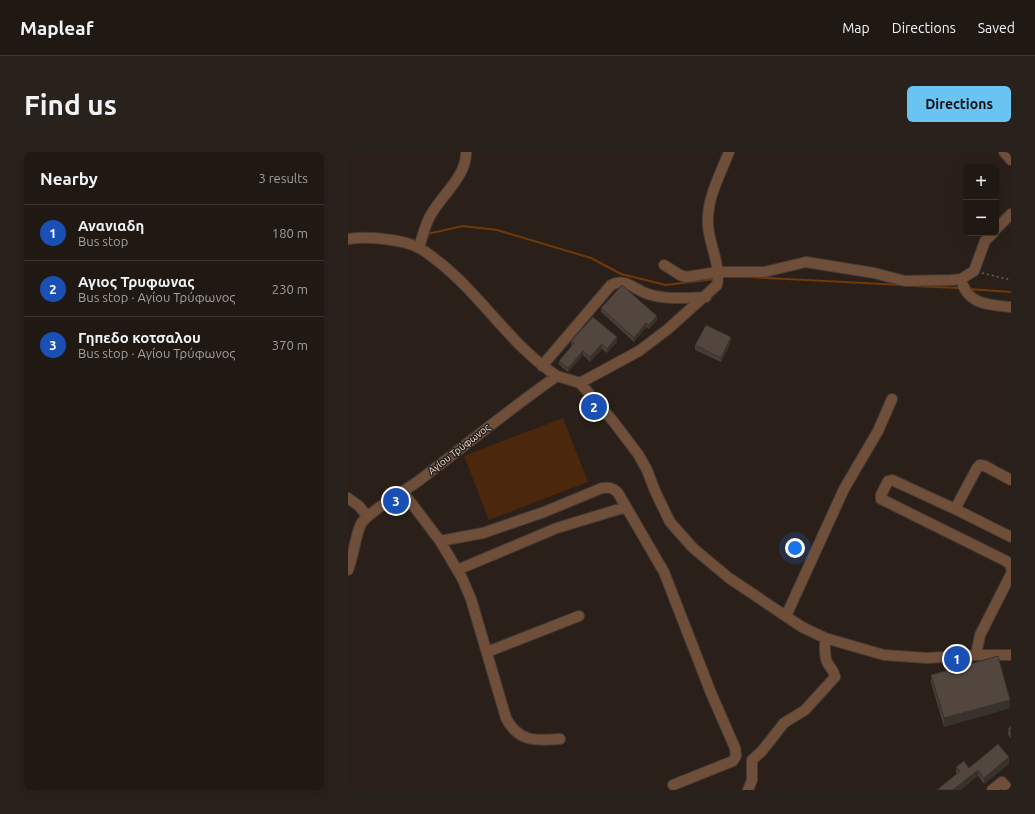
<!DOCTYPE html>
<meta charset="utf-8">
<style>
body{margin:0;font-family:Ubuntu,sans-serif;background:#28211c;color:#f1f3f6}
.controls{position:absolute;right:12px;top:12px;display:grid;overflow:hidden;border-radius:6px;box-shadow:0 4px 16px #0002}
.controls button{width:36px;height:36px;display:grid;place-items:center;padding:0;border:0;border-bottom:1px solid #3d3733;background:#201813;color:#f1f3f6;font:20px sans-serif}
.you{position:absolute;left:447px;top:396px;width:14px;height:14px;margin:-10px;border:3px solid #fff;border-radius:50%;background:#1a73e8;box-shadow:0 0 0 6px #1a73e833}
.badge{display:grid;place-items:center;width:26px;height:26px;border-radius:50%;background:#6bc3f2;color:#fff;font-size:13px;font-weight:700}
.pin{position:absolute;translate:-50% -50%;border:2px solid #fff;box-shadow:0 1px 4px #0006}
.list{margin:0;padding:0;list-style:none}
h2{display:flex;justify-content:space-between;align-items:center;height:52px;margin:0;padding:0 16px;font-size:17px}
h2 small{font-size:13px;font-weight:400;color:#a2a0a0}
.list li{display:grid;grid-template-columns:26px 1fr auto;gap:12px;align-items:center;box-sizing:border-box;height:56px;padding:0 16px;border-top:1px solid #3d3733}
.list b{display:block;font-size:15px;white-space:nowrap}
.list p{margin:0;font-size:13px;white-space:nowrap;color:#a2a0a0}
.list em{font-size:13px;font-style:normal;color:#a2a0a0}
.map{position:relative;flex:none;width:663px;height:638px;overflow:hidden;border-radius:6px}
header{display:flex;align-items:center;gap:24px;box-sizing:border-box;height:56px;padding:0 20px;background:#201813;border-bottom:1px solid #3d3733}
header strong{font-size:19px}
nav{display:flex;gap:22px;margin-inline-start:auto;font-size:14px}
.intro{display:flex;align-items:center;justify-content:space-between;box-sizing:border-box;height:96px;padding:0 24px}
h1{margin:0;font-size:28px}
.button{padding:10px 18px;border-radius:6px;background:#6bc3f2;color:#111;font-size:14px;font-weight:700}
main{display:flex;gap:24px;padding:0 24px}
aside{flex:1;background:#201813;border-radius:6px;box-shadow:0 4px 16px #0002}
.map>svg:first-child{display:block}
</style>
<header>
<strong>Mapleaf</strong>
<nav><a>Map</a><a>Directions</a><a>Saved</a></nav>
</header>
<div class="intro"><h1>Find us</h1><a class="button">Directions</a></div>
<main>
<aside>
<h2>Nearby<small>3 results</small></h2>
<ul class="list">
<li><span class="badge" style="background:#1a4fb4">1</span><div><b>Ανανιαδη</b><p>Bus stop</p></div><em>180 m</em></li>
<li><span class="badge" style="background:#1a4fb4">2</span><div><b>Αγιος Τρυφωνας</b><p>Bus stop · Αγίου Τρύφωνος</p></div><em>230 m</em></li>
<li><span class="badge" style="background:#1a4fb4">3</span><div><b>Γηπεδο κοτσαλου</b><p>Bus stop · Αγίου Τρύφωνος</p></div><em>370 m</em></li>
</ul>
</aside>
<div class="map">
<svg width="663" height="638" viewBox="0 0 663 638">
<rect width="100%" height="100%" fill="#2a2019"/>
<path fill="#4b270c" d="M215 266 240 330 141 368 116 304Z"/>
<g fill="none" stroke-linecap="round" stroke-linejoin="round">
<path stroke="#713808" stroke-width="2" d="M79 82 115 74 149 78 243 106 273 122 318 133 367 127
M399 125 554 133
M565 134 612 136
M621 137 663 140"/>
<defs>
<path id="minor" d="M656 0 663 8
M648 77 663 62
M0 87C18 84 55 87 71 96 78 99 85 106 91 110 134 144 163 194 209 224
M71 95C75 84 77 71 84 61 95 42 119 23 118 0
M316 113 332 123 338 125 370 120H416L458 110 526 121 557 129 603 128 613 127 626 119 637 89 645 81
M613 127C619 153 641 153 663 155
M194 214 263 133C277 125 287 138 300 142 319 148 338 146 358 145
M232 231 291 199 320 177 369 133C373 112 361 93 360 73 358 48 372 23 381 0
M55 340 92 389 114 426 123 447 158 566C170 590 188 589 212 587
M0 346 11 354 19 364
M607 357 629 316 632 313 637 314 663 328
M663 385 607 357 544 328 540 329 533 343V347L658 409 663 413V416
M92 389 135 381 196 360 254 336C262 335 265 336 270 341L316 420 363 541 387 596 388 604 385 609 325 633
M0 418C5 406 8 381 13 372 19 361 56 339 69 330 116 295 160 258 209 224L232 231 265 269 290 302 299 318 307 339 322 370 345 396 381 426 454 475 477 486 536 503 579 506 628 503H663
M109 418 209 376 278 355
M438 464 496 337 530 279 544 247
M139 500 231 464
M628 503 632 483 663 422
M400 638 404 628V608L414 599 436 571 457 558 487 525C486 518 482 516 479 510 476 503 477 494 477 486
M644 638 654 630 661 638"/>
</defs>
<use href="#minor" stroke="#453b34" stroke-width="12"/>
<path stroke="#69605a" stroke-width="1.5" stroke-dasharray="2 3" stroke-linecap="butt" d="M634 121 663 128"/>
<use href="#minor" stroke="#704f3a" stroke-width="10"/>
</g>
<path fill="#473c36" d="M253 156 309 168 301 177 298 175 286 190 253 160Z
M223 189 269 190 259 201 254 197 242 210 235 203 220 220 211 213V209L224 194 223 193Z
M383 190 373 210 347 198V193Z
M583 523 662 556 596 575 583 531Z
M663 574V586L660 583V577Z
M661 612 636 632 630 624 608 621V615L621 616Z"/>
<path fill="#39312c" d="M309 164V168L301 177V173Z
M298 171V175L286 190V186Z
M269 185V190L259 201V197Z
M383 185V190L373 210V206Z
M254 192V197L242 210V205Z
M235 199V203L220 220V216Z
M662 548V556L596 575V566Z
M661 605V612L636 632V626Z
M630 618V624L613 638H605Z"/>
<path fill="#52463f" stroke="#39312c" d="M274 133 309 164 301 173 298 171 286 186 253 156Z
M245 165 269 185 259 197 254 192 242 205 235 199 220 216 211 209 226 191 223 189Z
M358 173 383 185 373 206 347 193Z
M650 504 662 548 596 566 583 523Z
M663 574V579L660 577Z
M650 592 661 605 636 626 630 618 605 638H589L612 619 608 615 616 609 621 616Z"/>
<g text-anchor="middle" dominant-baseline="central" stroke-width="3" stroke-linejoin="round" paint-order="stroke">
<g font-size="10" fill="#e9e1dd" stroke="#2a2019">
<text transform="translate(111 297) rotate(-38)">Αγίου Τρύφωνος</text>
</g>
</g>
</svg>
<div class="controls">
<button>+</button>
<button>−</button>
</div>
<div class="you"></div>
<div class="pin badge" style="left:609px;top:507px;background:#1a4fb4">1</div>
<div class="pin badge" style="left:246px;top:255px;background:#1a4fb4">2</div>
<div class="pin badge" style="left:48px;top:349px;background:#1a4fb4">3</div>
</div>
</main>
